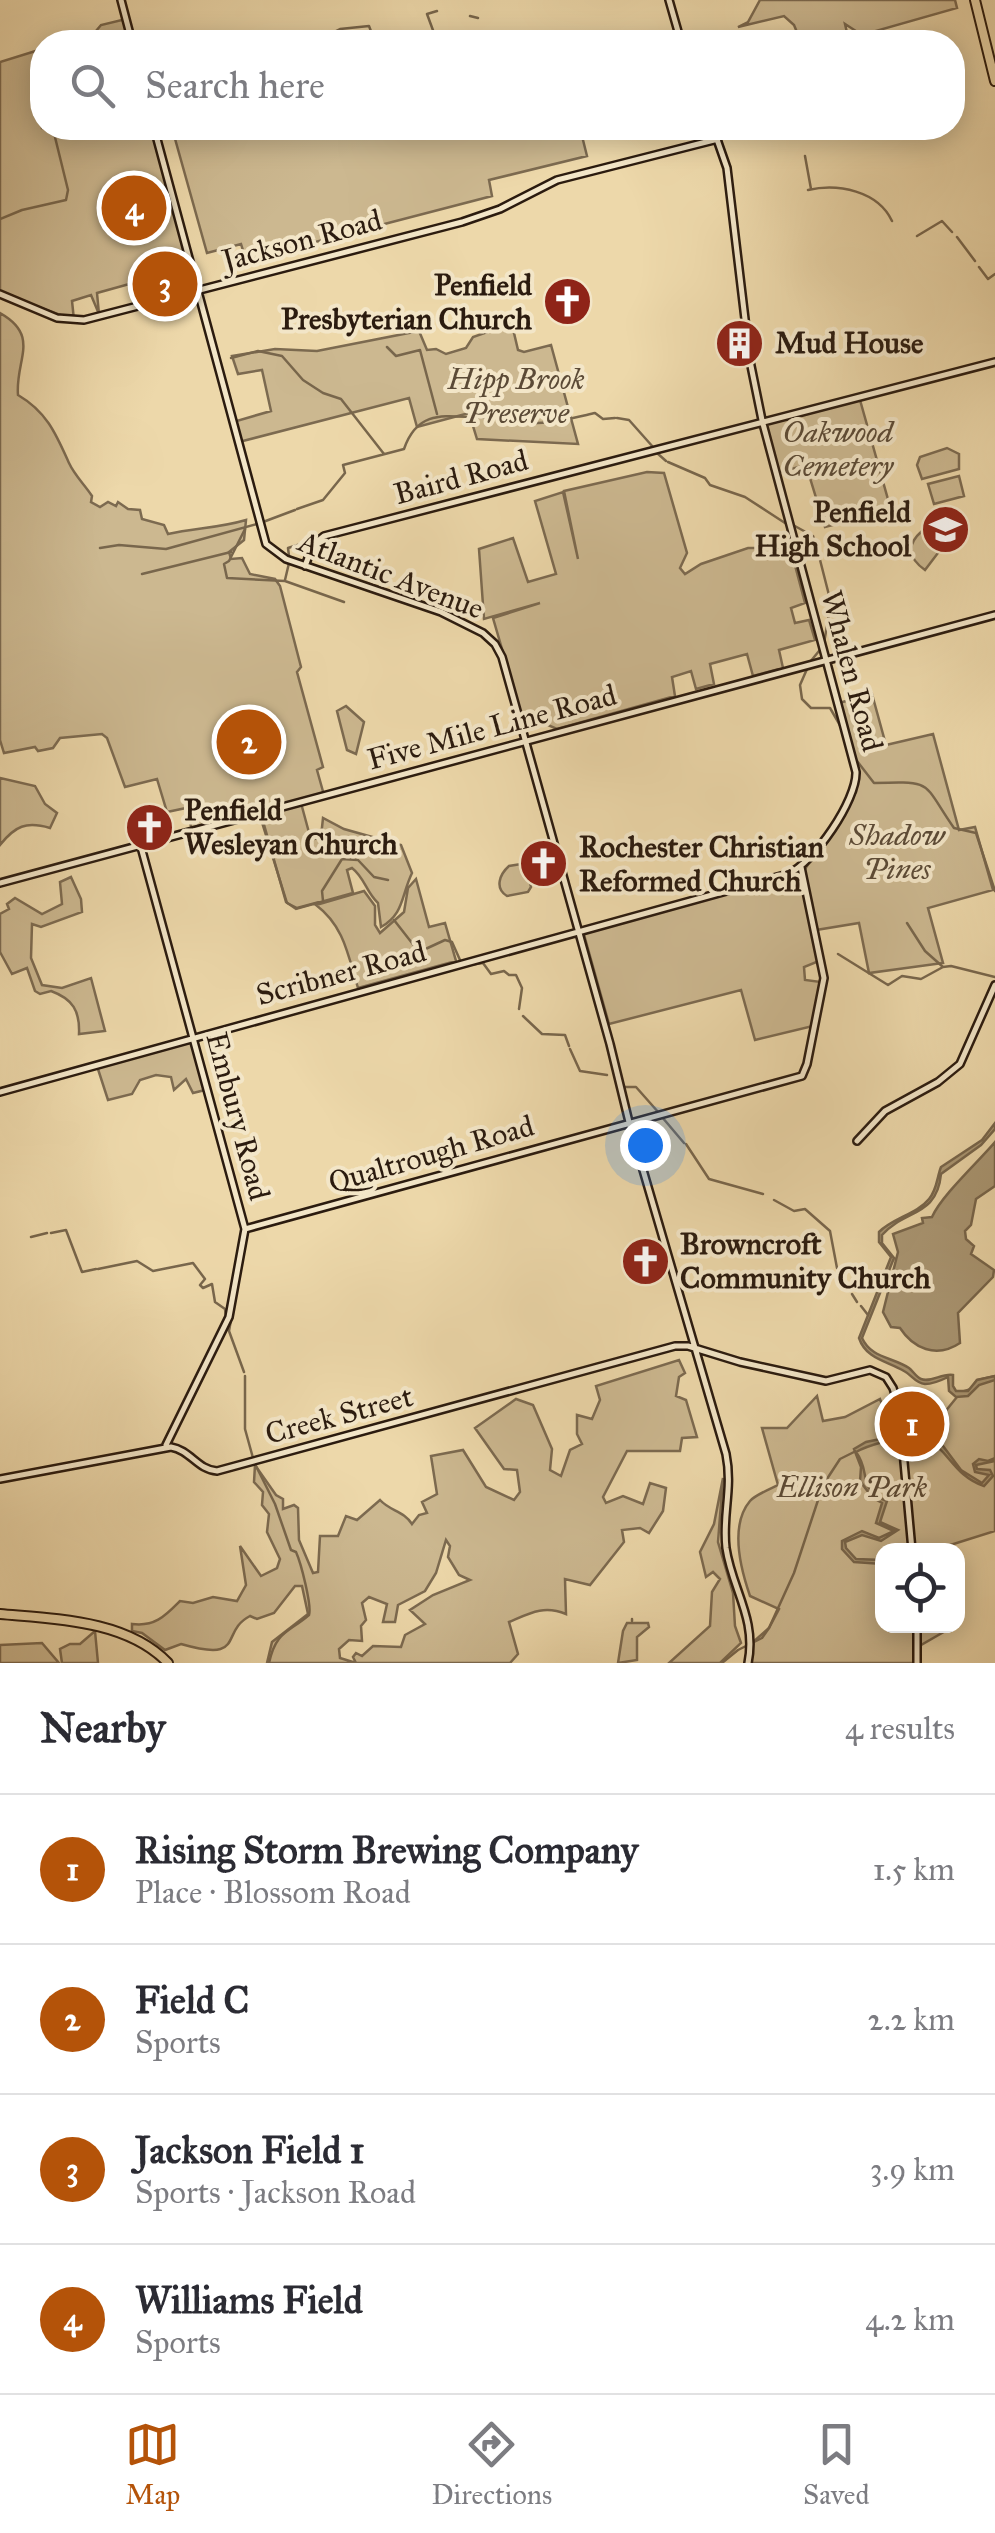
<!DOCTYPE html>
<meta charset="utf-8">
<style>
body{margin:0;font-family:"IM FELL Great Primer",serif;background:#f7f7f7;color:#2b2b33}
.controls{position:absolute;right:30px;bottom:30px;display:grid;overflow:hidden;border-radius:20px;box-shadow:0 5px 25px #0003}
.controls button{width:90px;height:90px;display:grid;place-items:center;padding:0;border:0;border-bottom:2px solid #e1e1e2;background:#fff;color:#2b2b33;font:50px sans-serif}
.you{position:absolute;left:645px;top:1145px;width:35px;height:35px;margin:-25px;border:8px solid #fff;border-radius:50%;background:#1a73e8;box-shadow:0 0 0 15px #1a73e833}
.badge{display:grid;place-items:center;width:65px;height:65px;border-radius:50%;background:#b45309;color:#fff;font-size:32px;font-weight:700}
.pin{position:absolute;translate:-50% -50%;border:5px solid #fff;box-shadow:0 2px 10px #0006}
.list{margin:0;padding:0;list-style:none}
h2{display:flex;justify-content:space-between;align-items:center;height:130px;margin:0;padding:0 40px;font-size:42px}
h2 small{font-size:32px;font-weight:400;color:#7c7c81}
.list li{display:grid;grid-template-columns:65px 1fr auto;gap:30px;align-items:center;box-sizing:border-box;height:150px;padding:0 40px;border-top:2px solid #e1e1e2}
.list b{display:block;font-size:38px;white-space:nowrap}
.list p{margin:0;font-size:32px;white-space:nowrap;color:#7c7c81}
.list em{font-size:32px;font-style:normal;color:#7c7c81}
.icon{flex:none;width:55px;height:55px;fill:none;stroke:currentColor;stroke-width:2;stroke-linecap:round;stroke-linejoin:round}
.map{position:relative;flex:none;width:995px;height:1663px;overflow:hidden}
.search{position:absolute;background:#fff;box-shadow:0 5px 25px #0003;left:30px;right:30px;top:30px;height:110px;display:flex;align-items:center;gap:25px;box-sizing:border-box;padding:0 35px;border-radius:40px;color:#7c7c81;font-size:38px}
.sheet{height:730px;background:#fff}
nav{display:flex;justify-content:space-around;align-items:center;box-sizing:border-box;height:140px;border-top:2px solid #e1e1e2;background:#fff;font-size:28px;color:#7c7c81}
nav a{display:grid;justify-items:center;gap:5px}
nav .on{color:#b45309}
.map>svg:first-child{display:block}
</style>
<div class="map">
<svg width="995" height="1663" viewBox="0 0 995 1663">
<rect width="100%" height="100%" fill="#edd8aa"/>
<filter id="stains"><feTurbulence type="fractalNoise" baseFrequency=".002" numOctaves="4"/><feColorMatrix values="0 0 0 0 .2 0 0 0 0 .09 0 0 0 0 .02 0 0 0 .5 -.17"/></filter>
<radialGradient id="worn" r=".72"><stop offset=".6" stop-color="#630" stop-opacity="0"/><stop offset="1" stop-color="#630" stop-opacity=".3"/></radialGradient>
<path fill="#ccb890" stroke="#7c6a50" stroke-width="2.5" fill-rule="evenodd" d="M760 0H955L957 8 862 35 845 24 848 37H861L856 42H801L794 25 784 16 738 27 748 22Z
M126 19 132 42H74L95 38 96 31 101 25Z
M42 49V128H153L190 272 176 275 180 292 147 301 140 281 97 293 99 314 91 295 72 301 74 320 0 293V62Z
M172 128H580L587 156 489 180 492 196 246 260 241 244 207 253Z
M0 313C41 336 15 360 18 395 47 412 56 434 69 463 75 476 85 485 92 496L91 502 100 507 108 502 116 506 118 502 128 509 140 510 142 519 164 525 168 534C195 528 219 528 246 520L244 540 229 552 231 559 242 558 250 574 275 579 280 586 301 667 297 672 323 767 317 770 324 795 192 830 186 808 167 812 157 779 125 787 107 738 102 734 60 738 53 748 38 751 35 747 4 753 0 740Z
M516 322 514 333 518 350 524 352 551 345 578 444 477 439 469 413 417 427 409 398 239 442 233 422 271 411 262 370 238 374 232 356 275 349 317 351 419 331 427 350 436 349 446 354 466 348 473 337Z
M860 400 891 510 825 527 806 465 777 473 764 425Z
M947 448 959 454V469L922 479 917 465 920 457Z
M647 472 664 473 687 553 680 568 685 574 701 564 748 548H782L788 539 805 603 791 608 795 623 809 620 815 640 779 650 783 668 753 676 747 654 710 664 714 684 696 689 691 671 672 677 675 696 557 729 534 719 523 721 493 618 540 603 484 619 479 549 513 538 528 582 556 574 535 501 563 492 578 559 564 491Z
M959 476 964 496 934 504 928 484Z
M922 531 941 549 925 570C908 558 906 545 922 531Z
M872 694 886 745 933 734 959 830 975 827 993 890 928 908 943 963 869 973 859 923 816 930 803 872 856 792V764L839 703Z
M346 706 364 722 356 754 347 750 337 711Z
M0 778 35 786 45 804 57 813 50 828C26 821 15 826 0 845Z
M301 803 311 840 321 837 323 818 344 829 401 845 412 873C401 896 404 914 381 927L378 903C366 892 365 878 352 868L347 870 353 893 296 909 286 902 261 814Z
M521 864 526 866 531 887 528 892 507 896C494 888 500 874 509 866Z
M800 872 819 961 804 967 805 980 821 982 813 1026 755 1040 741 990 609 1024 583 931Z
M71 877 81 899 82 912 41 927 32 924 31 958 42 985 62 988 91 978 105 1031 79 1034C80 1011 73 999 51 991L40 994 35 991 27 968 12 974 0 952V914L9 909 7 904 15 898 42 914 62 904 60 882Z
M416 879 429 927 445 923 456 961 358 988C348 955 344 926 316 905L364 891 375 906V925L380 933 404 912 408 888Z
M192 1040 205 1090 193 1093 186 1079 174 1090 171 1077 156 1075 140 1080 132 1094 108 1100 97 1066Z
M679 1360 685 1373 679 1377 676 1396 686 1400 697 1437 682 1438 680 1451H627L603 1497 606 1503 623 1496 643 1504 650 1483 666 1488 663 1511 649 1533 640 1528 622 1530 624 1542 590 1585 565 1579 566 1614C544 1605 530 1613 509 1622L518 1654 510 1663H267L272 1642 308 1614 302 1586H295L274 1613 257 1619 250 1616C219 1632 247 1663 181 1644L165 1650 142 1633 132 1631V1624C155 1627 165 1616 180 1601L193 1603 213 1597 237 1601 246 1585 240 1546 261 1576 277 1568 280 1559 267 1532 269 1514 262 1505 263 1492 254 1482 255 1465 276 1495 283 1499V1509L294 1505 298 1508 299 1540 313 1573 318 1572 320 1536H338L346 1516 357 1520 380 1500C390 1511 404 1511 412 1524L419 1515 427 1513 422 1502 437 1494 431 1456 463 1450 486 1487 514 1500 520 1492 517 1470 504 1469 475 1428 516 1399 533 1405 552 1449 550 1470 561 1476 570 1450 582 1444 577 1434V1415L592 1419 600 1400 596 1386ZM446 1540 450 1546 448 1557 459 1575 470 1580 433 1595 410 1610 425 1624 405 1635 401 1647 373 1646 362 1656 356 1653 353 1657 356 1663 340 1658 339 1649 349 1640 362 1641 361 1626 366 1620 362 1603 369 1597 387 1604 383 1622H395L398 1605 425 1591 436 1573Z
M995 1376V1531L944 1547 946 1550H882V1626H954L916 1648V1663H749L752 1643 769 1628 779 1609 750 1596C741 1570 729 1526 750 1501 755 1495 770 1489 778 1485L762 1428H787L817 1396 823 1421 845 1417 880 1399 887 1418 893 1419 898 1415 900 1433 915 1431 927 1434 961 1392 971 1389 977 1380Z
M723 1478 718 1542 733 1593 735 1626 741 1643 720 1663H669L710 1626 712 1592 720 1579 713 1572 706 1577 700 1552 714 1524Z
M627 1623H648L649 1627 637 1637V1660L618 1663 623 1631Z
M95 1631 98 1663H62L60 1649 70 1644H80Z
M42 1643 59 1663H0V1645Z"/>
<path fill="#ab9875" stroke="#78664c" stroke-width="2.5" d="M995 1123V1129L981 1145 941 1174C937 1217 905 1209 882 1235V1243L894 1258 862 1338C871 1358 892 1357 909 1368 913 1371 916 1377 921 1379 931 1383 942 1373 953 1375V1386L956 1391H968L977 1380 995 1376V1380L979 1385 968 1396 956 1397 949 1391 948 1377C942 1380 932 1384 925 1384 915 1383 912 1375 904 1371 887 1361 866 1359 859 1338L891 1257 879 1242V1232C893 1218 917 1214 929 1199 937 1190 937 1177 941 1167L982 1140Z
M995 1142V1186L976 1199 971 1225 965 1231 966 1239 974 1246 971 1254 994 1270 993 1277 958 1313 960 1343C936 1359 913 1348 900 1328L891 1327 883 1312 898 1252 893 1234 923 1223 922 1218 932 1217C941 1196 978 1162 995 1142Z
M919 1431 940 1442 961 1470 982 1483 989 1475 975 1472 973 1464 979 1459 988 1461 995 1458V1461L976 1465 977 1469 990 1470 993 1476 984 1486C942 1472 947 1425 893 1439 881 1443 868 1445 856 1452 872 1473 856 1489 887 1501L880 1522 898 1530 881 1541 862 1535 845 1542 846 1548 856 1559 882 1560V1564L854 1562 842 1549V1541L862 1531 879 1538 894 1531 876 1523 882 1503 872 1497 860 1481 861 1467 854 1449 866 1442Z"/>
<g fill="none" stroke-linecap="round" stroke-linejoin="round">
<path stroke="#78664c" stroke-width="2.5" d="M470 16 478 18
M314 42 340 29 369 26 375 42
M425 42 424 37 434 33 427 14 437 11
M69 128H82
M805 156 811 189
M808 190C838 183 878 191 892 221
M0 219 22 210 66 200 68 190 53 129 64 128
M917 236 942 221 952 232
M957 237 975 261
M979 267 988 279 995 274
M387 347 396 356 420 350 437 414
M231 358 258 351 282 356 303 380 323 393 341 399 384 454
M617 418 629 420 653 447
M657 453 666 461
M668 462 705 478 710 485 745 497 785 523
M297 509 323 500 345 473 343 465 404 449C422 397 464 425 503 415 523 432 572 418 595 413L603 419 615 418
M263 522 295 510
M793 525 813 536 817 548
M245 529 229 561 224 564 227 578 285 581 344 602
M100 548 119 545 166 549 257 524
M818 552 831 603 824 643
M289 556 288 548 307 542
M142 574 231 552
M285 580 289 563
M810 662 819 651
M807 669 800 685 802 699 811 708H830L841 727 850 759
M857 761 874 783C935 781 922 782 954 828L976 833 995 891
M260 816 287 903 297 908 323 901 322 891 342 859 358 860 374 877 388 880
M394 920 419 952 445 940 452 942 460 960
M907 923 925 951 943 967
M838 954 888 985 902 976 921 979 943 967 951 966 995 977
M462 966 483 963 491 974 504 971 509 975H516L522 988 519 1009
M523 1016 542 1034 565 1035 569 1046
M570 1049 580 1071 607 1075
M623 1087H636L659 1113
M662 1117 684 1143
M686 1144 709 1179 763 1194
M774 1200 794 1211 805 1209 830 1231 837 1268 850 1291
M51 1233 66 1230 82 1272 96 1269
M31 1237 47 1233
M98 1269 137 1261 153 1271 193 1263 205 1279 200 1285 203 1288 212 1284 215 1302 225 1309 226 1317
M852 1294 857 1302
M861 1306 868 1315
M231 1320 229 1331 244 1372
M245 1376V1429L253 1458
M255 1464 275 1504 291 1550 296 1552C301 1563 312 1606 309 1615 288 1633 276 1631 269 1663
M632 1621V1619
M722 1663 738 1650 762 1638 769 1628 794 1573 823 1485 840 1459 854 1452"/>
<defs>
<path id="secondary" d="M121 0 132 42
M669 0 681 42
M154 128 266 544 286 559 441 612 483 633 495 644 502 657 610 1044 629 1122 726 1454C733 1489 722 1515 726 1548 732 1589 757 1619 748 1663
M0 294 57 318 84 320 462 222 500 209 557 180 718 139
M305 566 313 545 324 536 995 362
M141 847 245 1229 229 1317 166 1445
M0 883 995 615
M0 1092 788 874C814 863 857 800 856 772L762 420 750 361 727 168 713 128
M857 1141 885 1111 938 1082 960 1064 995 985
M245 1229 802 1076 807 1064 824 978 801 867
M0 1479 171 1447C190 1450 198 1470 217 1471L675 1346H688L740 1362 826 1381 870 1370 886 1377 893 1388 899 1407 912 1550
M917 1626V1663"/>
<path id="primary" d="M975 0 995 81
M0 1614C56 1619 127 1620 168 1663"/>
</defs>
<use href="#secondary" stroke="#2b1b0f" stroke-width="10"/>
<use href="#primary" stroke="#2b1b0f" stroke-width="12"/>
<use href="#secondary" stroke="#f3e6c8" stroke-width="5"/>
<use href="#primary" stroke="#edd8aa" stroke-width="8"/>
</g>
<defs>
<symbol id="church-disc" viewBox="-11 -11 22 22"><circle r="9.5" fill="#8f2418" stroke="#f3e6c8"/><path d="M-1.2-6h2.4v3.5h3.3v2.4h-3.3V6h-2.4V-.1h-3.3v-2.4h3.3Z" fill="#fff"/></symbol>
<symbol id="building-disc" viewBox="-11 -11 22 22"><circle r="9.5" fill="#8f2418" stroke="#f3e6c8"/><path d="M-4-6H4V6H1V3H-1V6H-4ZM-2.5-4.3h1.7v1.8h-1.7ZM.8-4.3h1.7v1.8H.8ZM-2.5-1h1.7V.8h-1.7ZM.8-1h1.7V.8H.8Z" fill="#fff"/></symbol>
<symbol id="school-disc" viewBox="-11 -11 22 22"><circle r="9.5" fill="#8f2418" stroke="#f3e6c8"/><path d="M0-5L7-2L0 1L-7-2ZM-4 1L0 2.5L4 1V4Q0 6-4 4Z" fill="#fff"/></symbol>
</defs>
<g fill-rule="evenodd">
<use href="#church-disc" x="540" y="274" width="55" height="55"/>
<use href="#building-disc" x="712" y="316" width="55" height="55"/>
<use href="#school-disc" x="918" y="502" width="55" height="55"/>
<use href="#church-disc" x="122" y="800" width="55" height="55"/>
<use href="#church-disc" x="516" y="836" width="55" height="55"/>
<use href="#church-disc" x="618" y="1234" width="55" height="55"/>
</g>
<g text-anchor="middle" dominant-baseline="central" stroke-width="8" stroke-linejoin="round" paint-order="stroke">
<g font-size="30" fill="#2b1b0f" stroke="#f3e6c8">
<text transform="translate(302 240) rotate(-15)">Jackson Road</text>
<text transform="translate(461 477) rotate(-15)">Baird Road</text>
<text transform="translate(391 575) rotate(21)">Atlantic Avenue</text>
<text transform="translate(852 671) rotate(75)">Whalen Road</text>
<text transform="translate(492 727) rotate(-15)">Five Mile Line Road</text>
<text transform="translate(341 973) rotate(-15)">Scribner Road</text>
<text transform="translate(238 1116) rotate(75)">Embury Road</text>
<text transform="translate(431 1154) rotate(-16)">Qualtrough Road</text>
<text transform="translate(339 1415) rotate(-15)">Creek Street</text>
</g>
<g font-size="30" font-weight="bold" fill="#2b1b0f" stroke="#f3e6c8" text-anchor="start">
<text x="532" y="285" text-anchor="end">Penfield<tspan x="532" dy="34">Presbyterian Church</tspan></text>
<text x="775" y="343">Mud House</text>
<text x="911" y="512" text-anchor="end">Penfield<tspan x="911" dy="34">High School</tspan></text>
<text x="184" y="810">Penfield<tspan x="184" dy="34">Wesleyan Church</tspan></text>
<text x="579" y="847">Rochester Christian<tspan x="579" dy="34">Reformed Church</tspan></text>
<text x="680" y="1244">Browncroft<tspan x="680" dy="34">Community Church</tspan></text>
</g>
<g font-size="30" font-style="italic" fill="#5b4a36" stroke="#f3e6c8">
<text x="516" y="379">Hipp Brook<tspan x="516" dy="34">Preserve</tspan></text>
<text x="838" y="432">Oakwood<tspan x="838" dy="34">Cemetery</tspan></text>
<text x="897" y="835">Shadow<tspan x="897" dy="34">Pines</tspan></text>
<text x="852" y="1487">Ellison Park</text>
</g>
</g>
<rect width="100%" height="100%" filter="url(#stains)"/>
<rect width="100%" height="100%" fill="url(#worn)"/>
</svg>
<div class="controls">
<button><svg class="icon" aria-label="locate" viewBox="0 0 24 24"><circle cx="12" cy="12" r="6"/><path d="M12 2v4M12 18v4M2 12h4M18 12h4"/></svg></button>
</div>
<div class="you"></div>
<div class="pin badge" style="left:912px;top:1424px">1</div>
<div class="pin badge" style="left:249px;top:742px">2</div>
<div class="pin badge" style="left:165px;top:284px">3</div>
<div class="pin badge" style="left:134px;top:208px">4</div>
<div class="search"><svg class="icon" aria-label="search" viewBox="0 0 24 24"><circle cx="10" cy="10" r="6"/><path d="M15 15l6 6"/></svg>Search here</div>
</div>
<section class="sheet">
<h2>Nearby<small>4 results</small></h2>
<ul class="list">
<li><span class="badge">1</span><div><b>Rising Storm Brewing Company</b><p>Place · Blossom Road</p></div><em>1.5 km</em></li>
<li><span class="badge">2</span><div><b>Field C</b><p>Sports</p></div><em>2.2 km</em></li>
<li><span class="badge">3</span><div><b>Jackson Field 1</b><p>Sports · Jackson Road</p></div><em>3.9 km</em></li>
<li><span class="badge">4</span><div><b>Williams Field</b><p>Sports</p></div><em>4.2 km</em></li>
</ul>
</section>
<nav>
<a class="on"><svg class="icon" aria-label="map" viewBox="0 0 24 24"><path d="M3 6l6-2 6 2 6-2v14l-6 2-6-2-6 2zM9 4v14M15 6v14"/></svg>Map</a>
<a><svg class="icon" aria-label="directions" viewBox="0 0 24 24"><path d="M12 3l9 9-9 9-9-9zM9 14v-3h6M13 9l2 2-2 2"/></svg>Directions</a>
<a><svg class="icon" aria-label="saved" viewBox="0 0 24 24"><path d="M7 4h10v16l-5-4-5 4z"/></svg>Saved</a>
</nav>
